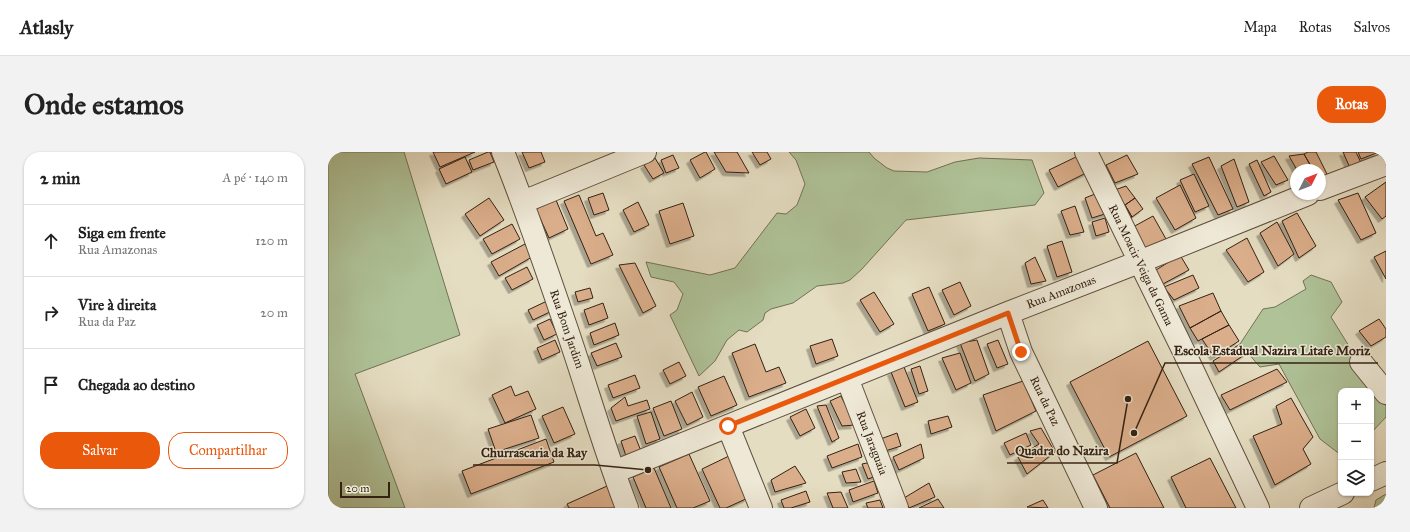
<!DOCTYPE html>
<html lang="pt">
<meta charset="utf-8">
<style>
body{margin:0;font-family:"IM FELL Great Primer",serif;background:#f2f2f2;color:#222}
.controls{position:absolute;right:12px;bottom:12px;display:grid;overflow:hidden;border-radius:8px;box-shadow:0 1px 3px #0004}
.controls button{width:36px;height:36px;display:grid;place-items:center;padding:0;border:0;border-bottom:1px solid #e0e0e0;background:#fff;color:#222;font:20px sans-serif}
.compass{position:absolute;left:962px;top:12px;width:36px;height:36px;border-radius:50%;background:#fff;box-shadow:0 1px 3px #0004;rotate:48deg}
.scale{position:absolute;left:12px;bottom:10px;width:50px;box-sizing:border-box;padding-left:4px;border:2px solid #342112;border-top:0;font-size:11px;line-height:14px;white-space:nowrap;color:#342112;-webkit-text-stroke:3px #eee9d7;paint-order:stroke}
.stop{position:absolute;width:12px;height:12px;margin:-9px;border:3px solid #ea580c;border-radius:50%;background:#fff}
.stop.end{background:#ea580c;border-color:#fff;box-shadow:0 1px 4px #0008}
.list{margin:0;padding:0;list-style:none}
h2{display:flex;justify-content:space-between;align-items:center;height:52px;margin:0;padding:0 16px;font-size:17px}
h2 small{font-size:13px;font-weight:400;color:#767676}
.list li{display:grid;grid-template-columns:26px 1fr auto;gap:12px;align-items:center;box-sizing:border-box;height:72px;padding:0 16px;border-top:1px solid #e0e0e0}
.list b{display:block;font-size:15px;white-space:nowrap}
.list p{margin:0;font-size:13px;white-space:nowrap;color:#767676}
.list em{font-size:13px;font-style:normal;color:#767676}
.actions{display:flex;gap:8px;padding:12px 16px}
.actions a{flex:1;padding:9px 0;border:1px solid #ea580c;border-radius:16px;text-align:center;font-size:14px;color:#ea580c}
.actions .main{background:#ea580c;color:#fff}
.icon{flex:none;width:22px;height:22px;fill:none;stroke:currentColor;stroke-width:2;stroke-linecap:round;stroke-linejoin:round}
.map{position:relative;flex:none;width:1058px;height:356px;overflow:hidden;border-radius:16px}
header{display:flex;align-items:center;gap:24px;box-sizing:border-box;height:56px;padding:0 20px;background:#fff;border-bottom:1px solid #e0e0e0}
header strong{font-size:19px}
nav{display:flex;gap:22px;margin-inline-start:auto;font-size:14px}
.intro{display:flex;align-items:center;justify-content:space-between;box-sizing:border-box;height:96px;padding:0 24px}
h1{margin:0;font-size:28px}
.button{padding:10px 18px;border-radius:16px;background:#ea580c;color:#fff;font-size:14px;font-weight:700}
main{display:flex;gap:24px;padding:0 24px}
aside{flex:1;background:#fff;border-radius:16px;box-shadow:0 1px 3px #0004}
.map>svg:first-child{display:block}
</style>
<header>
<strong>Atlasly</strong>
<nav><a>Mapa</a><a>Rotas</a><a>Salvos</a></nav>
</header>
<div class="intro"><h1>Onde estamos</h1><a class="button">Rotas</a></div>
<main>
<aside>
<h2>2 min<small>A pé · 140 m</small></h2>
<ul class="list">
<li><svg class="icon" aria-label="ahead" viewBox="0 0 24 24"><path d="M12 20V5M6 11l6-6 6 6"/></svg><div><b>Siga em frente</b><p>Rua Amazonas</p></div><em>120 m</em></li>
<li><svg class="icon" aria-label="right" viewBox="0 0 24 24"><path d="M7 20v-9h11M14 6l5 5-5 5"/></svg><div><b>Vire à direita</b><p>Rua da Paz</p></div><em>20 m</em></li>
<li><svg class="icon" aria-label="arrive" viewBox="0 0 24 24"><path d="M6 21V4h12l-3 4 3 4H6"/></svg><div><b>Chegada ao destino</b></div></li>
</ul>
<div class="actions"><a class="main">Salvar</a><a>Compartilhar</a></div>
</aside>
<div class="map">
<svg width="1058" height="356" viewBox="0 0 1058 356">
<defs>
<filter id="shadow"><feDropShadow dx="-3.5" dy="3.5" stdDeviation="0" flood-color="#0004"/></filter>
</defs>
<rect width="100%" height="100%" fill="#e5ddc2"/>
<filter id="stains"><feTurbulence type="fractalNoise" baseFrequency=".005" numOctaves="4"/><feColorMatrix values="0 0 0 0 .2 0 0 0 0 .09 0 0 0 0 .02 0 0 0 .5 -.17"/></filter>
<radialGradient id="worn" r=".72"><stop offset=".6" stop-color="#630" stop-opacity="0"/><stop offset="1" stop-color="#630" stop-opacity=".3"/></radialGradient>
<path fill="#afc298" stroke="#727255" d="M0 0H76L132 183 27 222 77 356H0Z
M461 0H541L546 6 559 16 566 19 599 20 627 10 651 6 704 8 716 41 707 53 578 68 534 117 522 128 515 131 489 134 465 151 443 157 437 161 435 168 419 180 411 178 399 188 387 209 371 224 342 163 349 158 355 142 346 130 323 125 318 110 382 123 407 116 449 61 458 62 469 53 477 32 468 8Z
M983 123 1003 130 1014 150 1003 165 1058 254V265L1043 281V239H1013V303L992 287 951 212 932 215 912 192 935 157 947 155 978 137 975 129Z
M1058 342V356H1046L1048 348Z"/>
<path fill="#dbae8b" stroke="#342112" filter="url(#shadow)" d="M105 0H147L112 15Z
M160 0H162L166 10 145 18 141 8Z
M194 0H213L217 10 201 16Z
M377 0H378L387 17 372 26 362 8Z
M386 0H409L421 21 398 20Z
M424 0H439L443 7 432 13Z
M980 0H988L999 22 992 28V18H985L976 2Z
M1015 0H1028L1033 11 1022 16Z
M1030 0H1051L1033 7Z
M976 2 985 18H969L961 4Z
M345 3 351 16 338 21 333 8Z
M752 3 760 20 730 35 721 18Z
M799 3 810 22 787 31 778 13Z
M946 4 960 28 948 33 933 10Z
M137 5 144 20 118 32 111 17Z
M881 5 905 57 890 63 864 12Z
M327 6 336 21 325 27 316 13Z
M906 7 921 50 909 55 893 14Z
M929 8 943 40 936 44 921 12Z
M866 22 881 54 867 60 852 28Z
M1058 30V64L1054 67 1037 45Z
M852 33 868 66 847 78 828 46Z
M798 34 807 46 797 53 804 65 798 69 784 39Z
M772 40 780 61 764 66 757 46Z
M275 41 281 58 266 63 260 46Z
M1030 41 1048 81 1033 88 1010 48Z
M251 43 268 84 275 81 285 103 263 112 236 49Z
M161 46 176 68 152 84 137 62Z
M807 46 815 57 804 65 797 53Z
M228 48 240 77 221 86 208 57Z
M310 50 321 73 306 80 295 58Z
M355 51 366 84 342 92 331 59Z
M747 54 756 80 742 83 733 59Z
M969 61 988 94 971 106 954 69Z
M825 64 838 87 818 98 805 75Z
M777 66 781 80 768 84 764 70Z
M949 70 966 102 950 114 932 81Z
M184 72 192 87 164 102 155 87Z
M919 86 936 120 920 130 898 98Z
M734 89 744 120 729 125 719 94Z
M197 92 204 105 171 124 163 110Z
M1058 99V127L1046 105Z
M852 103 861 118 833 133 828 118Z
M707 105 718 129 703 132 697 111Z
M307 111 328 154 315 161 291 113Z
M199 115 205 127 184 138 177 126Z
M865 123 871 136 846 148 836 135Z
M632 130 643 154 626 163 614 138Z
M601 135 617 172 600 179 584 142Z
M262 136 265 146 250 150 247 140Z
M546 140 566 172 552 180 532 148Z
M885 141 893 159 862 176 851 154Z
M219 149 224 159 205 168 200 158Z
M275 151 280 166 261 173 256 158Z
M893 159 901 173 870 189 862 176Z
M222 167 229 182 216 188 209 173Z
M1051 167 1058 177V185L1043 194 1031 179Z
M287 171 291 183 266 193 262 181Z
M901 173 911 189 886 205 874 187Z
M504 187 510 204 488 212 482 194Z
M227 188 232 200 214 208 209 196Z
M649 188 661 222 647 229 632 191Z
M670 188 680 212 669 216 659 192Z
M820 189 859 264 781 305 742 230Z
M288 191 294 205 269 214 263 201Z
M427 192 438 220 451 215 458 231 421 245 404 201Z
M912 192 919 201 891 220 885 209Z
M632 201 643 231 628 238 614 206Z
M351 210 358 224 342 232 335 218Z
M592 214 600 239 591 242 583 217Z
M576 215 590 250 577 255 563 220Z
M949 217 959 230 902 258 893 243Z
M307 223 312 236 285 246 280 233Z
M396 224 409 253 383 264 370 235Z
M695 229 708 259 668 279 655 243Z
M183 234 187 244 200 239 208 257 177 271 164 243Z
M364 240 375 265 359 273 347 249Z
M513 244 527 273 514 274 502 249Z
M297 245 300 254 319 248 322 257 288 269 283 256Z
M963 246 985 285 975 297 983 312 947 333 925 284 954 272 948 254Z
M343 249 354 277 336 284 325 256Z
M498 253 511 286 504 290 489 254Z
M235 255 247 282 226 291 214 264Z
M478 257 487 276 472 284 462 265Z
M323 260 332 287 318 292 309 264Z
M203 263 211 286 168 300 160 277Z
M620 264 624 275 603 282 600 269Z
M713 276 727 300 699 322 690 305 711 292 702 279Z
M569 281 573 294 551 301 547 289Z
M698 281 703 293 682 303 676 291Z
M307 284 313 299 298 304 293 289Z
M218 287 226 310 143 342 134 319Z
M530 292 534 305 504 316 499 304Z
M593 292 596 306 571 318 565 305Z
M808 301 836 356H782L765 323Z
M361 302 382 349 365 356H349L331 315Z
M401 304 420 346 398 356H392L374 317Z
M882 306 897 335 908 356H858L843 325Z
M544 310 551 323 540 327 534 312Z
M467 314 478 331 447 340 443 328Z
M326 316 343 356H318L305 325Z
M528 317 533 330 518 331 514 320Z
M546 329 550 341 525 350 521 338Z
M601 331 607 345 581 356 576 346Z
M279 334 289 356H241L239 352Z
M478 339 482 350 463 356H456L453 348Z
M513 340 520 356H505L499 341Z
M610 347 616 356H591Z
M552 348 555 356H540L538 351Z
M715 348 720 356 699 355Z"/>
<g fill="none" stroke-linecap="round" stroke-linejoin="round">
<defs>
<path id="minor" d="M175 0C197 55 216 110 235 166 257 229 275 294 299 356
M758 0 857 202 930 356
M992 37 1058 12
M195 50 317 0
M680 161 693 200 768 356
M1033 210 1058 241
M519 226 569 356
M400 274 433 356
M286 320 680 161 811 110 980 42
M1043 328 1058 321
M983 356 1015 341"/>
</defs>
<use href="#minor" stroke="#60503e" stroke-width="24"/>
<use href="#minor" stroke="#eee9d7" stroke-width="22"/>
</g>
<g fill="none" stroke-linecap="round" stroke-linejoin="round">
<path stroke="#ea580c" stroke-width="5" d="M400 274 680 161 693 200"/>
</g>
<g text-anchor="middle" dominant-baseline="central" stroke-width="3" stroke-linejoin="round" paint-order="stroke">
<g font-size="12" fill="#342112" stroke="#eee9d7">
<text transform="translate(813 113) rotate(64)">Rua Moacir Veiga da Gama</text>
<text transform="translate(733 140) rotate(-21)">Rua Amazonas</text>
<text transform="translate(239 177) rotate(71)">Rua Bom Jardim</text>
<text transform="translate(717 249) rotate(64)">Rua da Paz</text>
<text transform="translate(544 291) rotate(69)">Rua Jaraguaia</text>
</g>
</g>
<path fill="none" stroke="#342112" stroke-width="1.5" d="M806 281L837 211H1050M800 247L789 311H679M320 318L267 313H145"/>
<g fill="#342112" stroke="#eee9d7" stroke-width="1.5">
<circle cx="806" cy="281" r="4"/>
<circle cx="800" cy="247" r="4"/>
<circle cx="320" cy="318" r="4"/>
</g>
<g font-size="13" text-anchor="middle" font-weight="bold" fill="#342112" stroke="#eee9d7" stroke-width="3" stroke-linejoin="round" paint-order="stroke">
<text x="944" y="203">Escola Estadual Nazira Litafe Moriz</text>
<text x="734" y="303">Quadra do Nazira</text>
<text x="206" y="305">Churrascaria da Ray</text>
</g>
<rect width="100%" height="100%" filter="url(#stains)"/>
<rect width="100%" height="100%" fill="url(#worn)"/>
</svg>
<div class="controls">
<button>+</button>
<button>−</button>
<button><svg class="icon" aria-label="layers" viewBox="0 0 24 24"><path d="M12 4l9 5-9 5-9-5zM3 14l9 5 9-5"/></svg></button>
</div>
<svg class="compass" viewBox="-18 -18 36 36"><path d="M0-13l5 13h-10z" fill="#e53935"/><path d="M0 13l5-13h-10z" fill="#767676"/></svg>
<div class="scale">20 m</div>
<div class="stop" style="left:400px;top:274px"></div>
<div class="stop end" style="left:693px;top:200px"></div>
</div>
</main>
